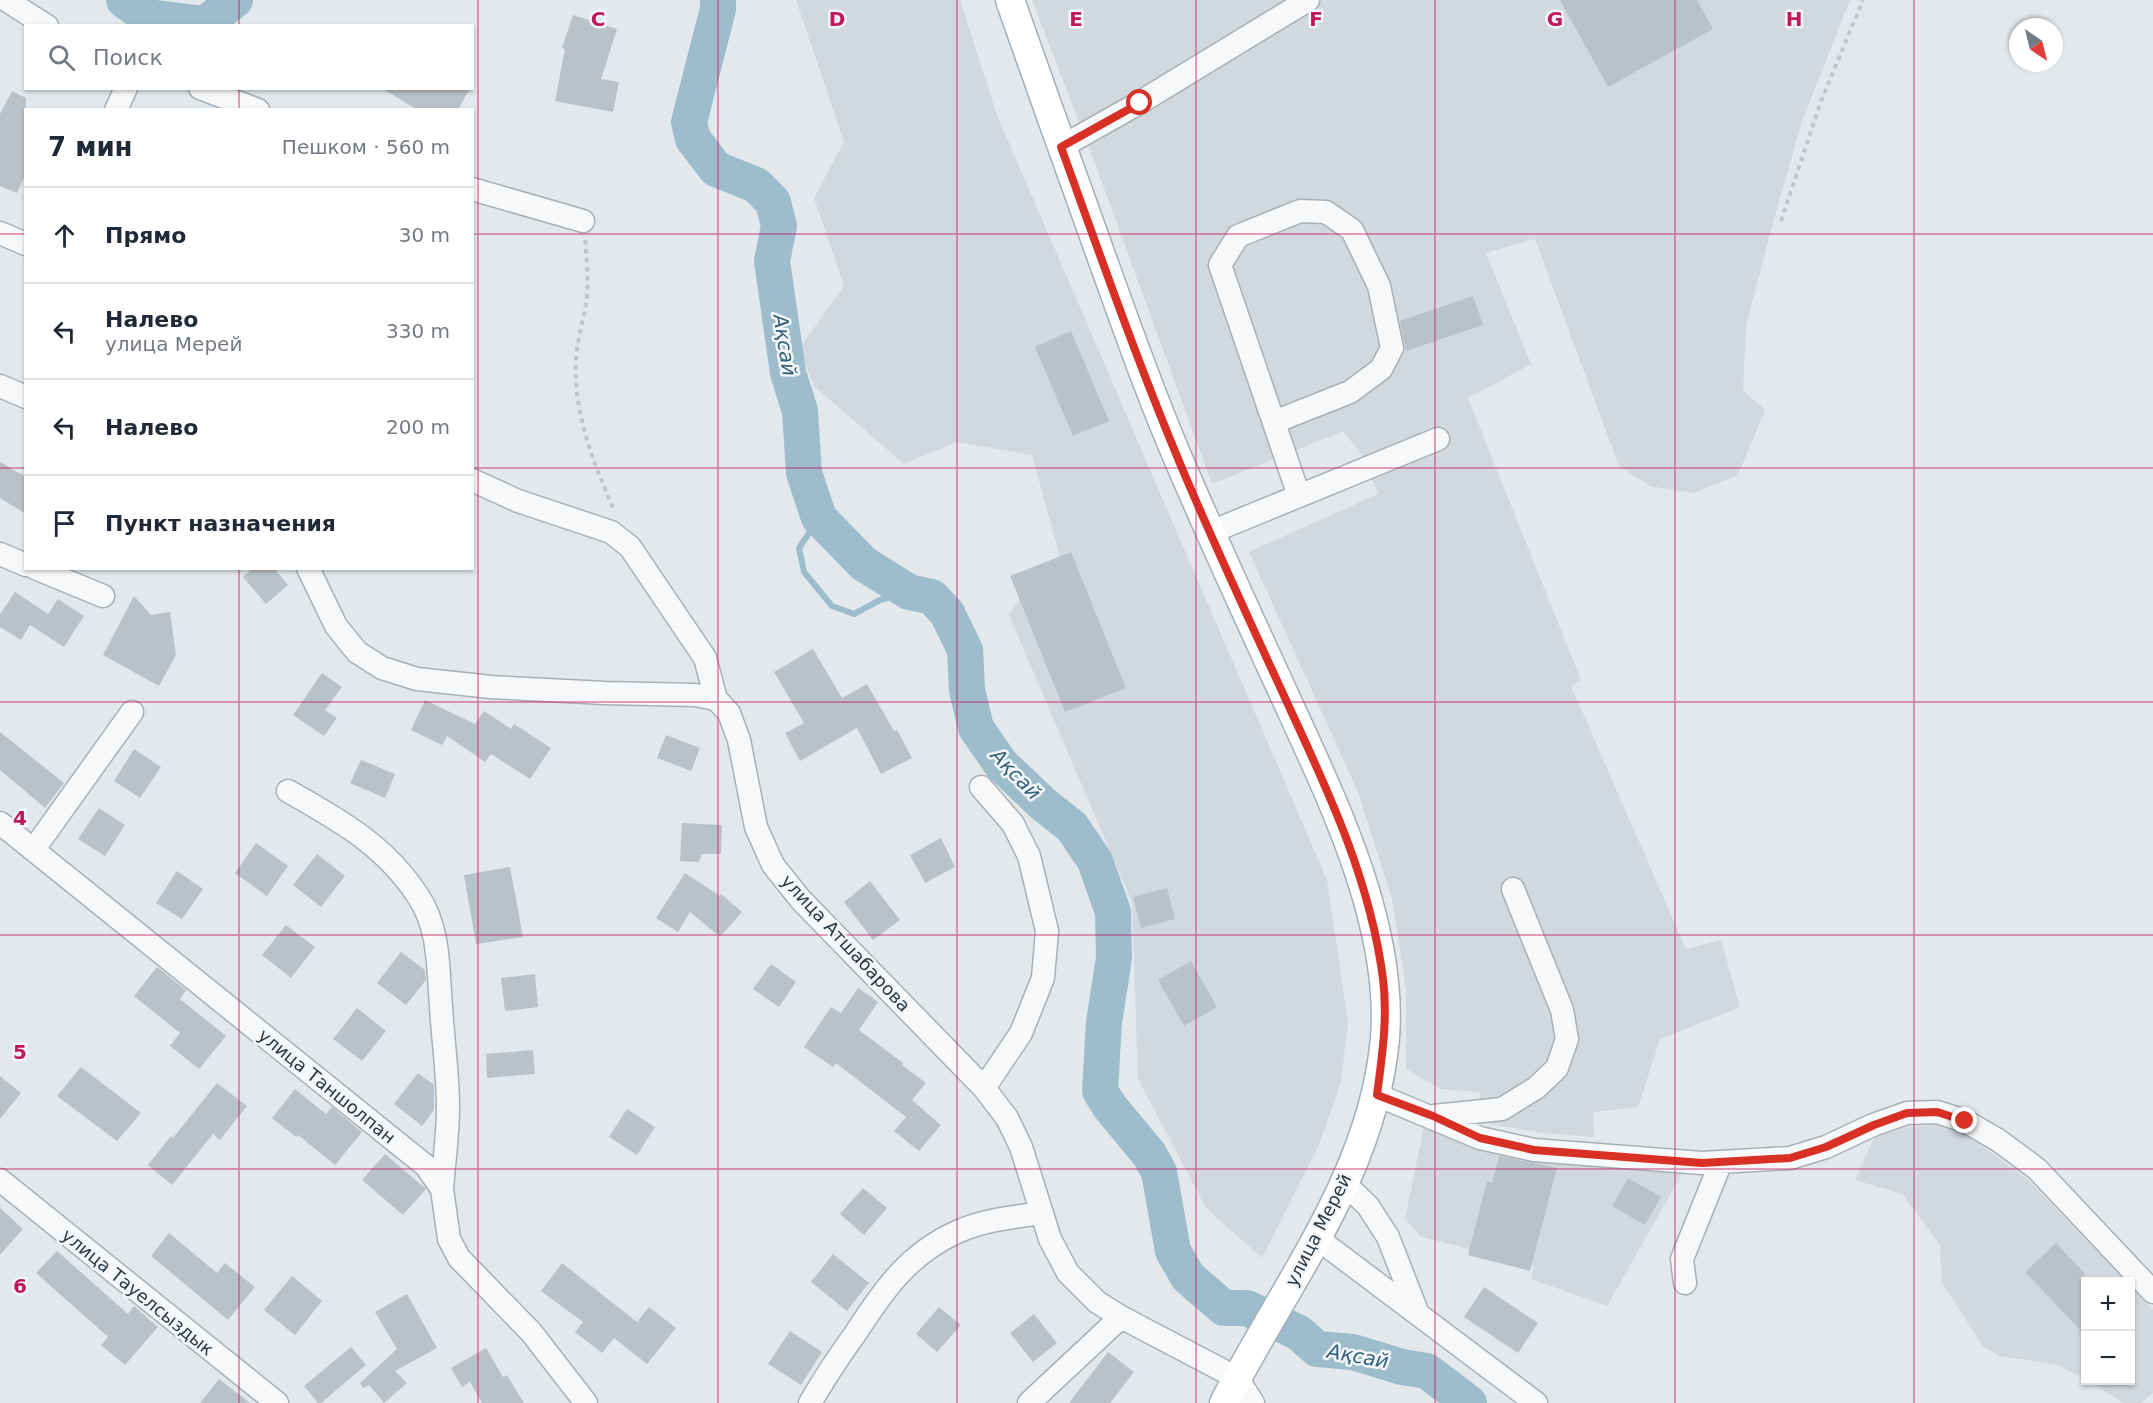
<!DOCTYPE html>
<html lang="ru">
<meta charset="utf-8">
<style>
body{margin:0;font-family:"DejaVu Sans",sans-serif;background:#f2f2f3;color:#1f2937}
.controls{position:absolute;right:18px;bottom:18px;display:grid;overflow:hidden;border-radius:0px;box-shadow:0 2px 4px #0004}
.controls button{width:54px;height:54px;display:grid;place-items:center;padding:0;border:0;border-bottom:2px solid #e0e1e3;background:#fff;color:#1f2937;font:30px sans-serif}
.compass{position:absolute;left:2009px;top:18px;width:54px;height:54px;border-radius:50%;background:#fff;box-shadow:0 2px 4px #0004;rotate:145deg}
.stop{position:absolute;width:18px;height:18px;margin:-14px;border:4px solid #d93025;border-radius:50%;background:#fff}
.stop.end{background:#d93025;border-color:#fff;box-shadow:0 2px 6px #0008}
.list{margin:0;padding:0;list-style:none}
h2{display:flex;justify-content:space-between;align-items:center;height:78px;margin:0;padding:0 24px;font-size:26px}
h2 small{font-size:20px;font-weight:400;color:#747a83}
.list li{display:grid;grid-template-columns:39px 1fr auto;gap:18px;align-items:center;box-sizing:border-box;height:96px;padding:0 24px;border-top:2px solid #e0e1e3}
.list b{display:block;font-size:22px;white-space:nowrap}
.list p{margin:0;font-size:20px;white-space:nowrap;color:#747a83}
.list em{font-size:20px;font-style:normal;color:#747a83}
.icon{flex:none;width:33px;height:33px;fill:none;stroke:currentColor;stroke-width:2;stroke-linecap:round;stroke-linejoin:round}
.map{position:relative;flex:none;width:2153px;height:1403px;overflow:hidden}
.search{position:absolute;background:#fff;box-shadow:0 2px 4px #0004;left:24px;top:24px;width:450px;height:66px;display:flex;align-items:center;gap:15px;box-sizing:border-box;padding:0 21px;border-radius:0px;color:#747a83;font-size:22px}
.panel{position:absolute;background:#fff;box-shadow:0 2px 4px #0004;left:24px;top:108px;width:450px;height:462px;border-radius:0px}
.map>svg:first-child{display:block}
</style>
<div class="map">
<svg width="2153" height="1403" viewBox="0 0 2153 1403">
<rect width="100%" height="100%" fill="#e3e8ec"/>
<path fill="#d1d8de" d="M796 0H960L997 115 1327 880 1348 1022 1341 1082 1319 1145 1262 1258 1206 1208 1138 1079 1132 902 1009 615 1033 580 1063 568 1032 455 957 442 904 464 814 386 799 349 844 286 814 198 844 142Z
M1032 0H1850L1802 121 1770 233 1746 327 1743 390 1765 410 1738 475 1693 493 1650 486 1619 466 1535 239 1486 253 1531 364 1468 398 1581 680 1571 686 1686 949 1721 940 1740 1007 1660 1039 1638 1107 1593 1112 1594 1137 1543 1133 1478 1122 1480 1092 1441 1089 1406 1069V988L1392 899 1358 792 1249 552 1378 494 1361 454 1343 431 1212 484 1096 166Z
M1935 1125 1969 1136 2028 1180 2126 1281 2086 1282 2085 1379 2055 1364 1999 1356 1983 1346 1942 1283 1940 1245 1902 1194 1855 1180 1874 1138 1908 1127Z
M1424 1126 1559 1163 1682 1174 1607 1306 1531 1279 1534 1267 1420 1236 1405 1219Z
M2131 1287 2153 1310V1393L2141 1403H2124L2089 1381 2130 1380Z"/>
<g fill="none" stroke-linecap="round" stroke-linejoin="round">
<path stroke="#9dbdcc" stroke-width="6" d="M819 518 799 548 804 572 832 606 854 614 880 600 909 592"/>
<path stroke="#9dbdcc" stroke-width="36" d="M124 0 147 17 205 24 235 0
M718 0V9L689 122 693 139 716 169 756 185 773 202 779 226 772 261 788 373 800 411 804 473 819 518 864 564 909 592 932 597 947 613 965 650 967 690 976 728 1001 764 1042 803 1072 827 1095 861 1113 912 1114 958 1104 1022 1100 1091 1110 1107 1149 1154 1159 1172 1173 1251 1188 1277 1224 1308H1247L1299 1333 1317 1349 1353 1352 1402 1367 1427 1371 1469 1403"/>
</g>
<path fill="#bac2c9" d="M1560 0H1697L1713 29 1608 87Z
M573 15 617 29 601 79 619 82 613 112 555 101 565 49 562 48Z
M381 88H470L458 110H418Z
M12 91 26 98V173L17 193 0 186V114Z
M1473 296 1483 325 1406 351 1400 321Z
M1071 331 1109 421 1073 436 1035 347Z
M0 462 26 477V514L0 498Z
M1071 552 1126 688 1065 712 1010 576Z
M253 568H274L288 585 266 604 243 577Z
M15 592 48 614 58 599 84 616 64 647 30 625 21 640 0 627V614Z
M134 596 151 615 170 612 176 655 159 686 103 655Z
M813 649 842 698 867 684 894 731 897 730 912 758 881 774 857 728 800 761 785 733 804 723 774 672Z
M322 673 342 687 325 710 337 718 324 736 293 715Z
M425 700 475 724 484 711 511 729 514 724 551 748 530 779 491 754 485 762 447 736 442 745 411 730Z
M0 732 64 783 45 808 0 770Z
M666 735 700 748 691 771 657 758Z
M134 749 161 767 140 798 114 781Z
M361 760 395 774 385 798 350 783Z
M99 808 125 825 105 856 78 839Z
M682 823 722 825 721 854H702L699 862 680 861Z
M941 838 955 867 925 883 910 855Z
M256 843 288 866 267 896 235 873Z
M317 854 345 876 321 907 293 885Z
M510 867 523 937 476 944 464 875Z
M177 871 203 889 182 919 156 903Z
M685 873 720 896 721 894 742 912 720 937 690 912 678 932 656 918Z
M870 881 900 920 873 940 844 902Z
M1167 888 1175 919 1141 928 1133 897Z
M286 925 315 947 291 978 262 955Z
M401 952 425 970 426 980 406 1005 377 983Z
M1191 961 1217 1007 1184 1026 1158 980Z
M771 964 796 982 779 1007 753 989Z
M157 967 186 990 180 999 226 1036 199 1069 170 1046 180 1033 134 996Z
M535 974 538 1007 505 1011 501 978Z
M858 988 878 1002 859 1030 903 1063 902 1065 926 1083 912 1100 941 1125 919 1151 894 1131 906 1117 836 1063 833 1067 804 1047 831 1007 841 1013Z
M357 1008 386 1031 362 1061 333 1039Z
M533 1050 535 1074 487 1078 486 1054Z
M81 1067 141 1113 117 1141 57 1096Z
M418 1073 434 1085V1110L422 1126 394 1104Z
M0 1076 21 1093 0 1119Z
M217 1083 247 1106 220 1140 213 1134 172 1185 148 1165 171 1136 173 1138Z
M295 1089 326 1114 332 1107 362 1132 335 1165 298 1135 296 1137 272 1118Z
M627 1109 655 1127 637 1155 609 1137Z
M385 1154 426 1189 403 1215 362 1180Z
M1499 1156 1557 1168 1530 1271 1468 1255 1487 1181 1492 1183Z
M1628 1178 1661 1197 1645 1225 1612 1206Z
M863 1188 887 1208 864 1235 840 1214Z
M0 1208 23 1229 0 1255Z
M169 1233 217 1273 225 1263 255 1287 228 1320 151 1256Z
M2056 1243 2085 1274V1335L2025 1272Z
M57 1251 128 1314 134 1306 158 1327 125 1365 101 1345 108 1337 36 1273Z
M833 1254 869 1283 847 1311 811 1282Z
M562 1263 637 1322 649 1307 676 1328 647 1364 614 1338 602 1353 575 1332 583 1322 541 1291Z
M292 1276 322 1301 295 1335 264 1310Z
M1484 1287 1538 1323 1518 1353 1464 1317Z
M407 1294 437 1348 395 1371 407 1383 384 1403 369 1385 363 1388 360 1383 397 1349 375 1312Z
M939 1307 961 1325 937 1352 916 1334Z
M1034 1314 1057 1343 1033 1362 1010 1333Z
M790 1331 822 1352 801 1385 768 1364Z
M351 1347 366 1365 321 1403H318L304 1386Z
M486 1348 503 1377 507 1375 524 1403H482L470 1382 462 1387 451 1368Z
M1108 1352 1134 1372 1110 1403H1069Z
M219 1379 250 1403H200Z"/>
<g fill="none" stroke-linecap="round" stroke-linejoin="round">
<defs>
<path id="minor" d="M6 0 47 26
M200 88 258 110
M116 110 126 88
M1061 147 1139 103 1308 0
M472 189 583 221
M0 233 26 244
M0 386 26 397
M1274 422 1350 392 1381 369 1392 348 1379 286 1352 230 1326 212 1300 211 1238 236 1220 265 1299 496
M472 480 518 501 611 532 630 547 705 658 716 699
M1211 532 1438 439
M0 554 26 565
M35 568 103 596
M308 568 336 626 357 652 382 668 417 679 491 687 605 693 695 695 716 699 729 713 739 740 756 827 773 865 801 900 984 1088 1007 1118 1021 1147 1050 1239 1068 1273 1097 1302 1121 1317 1237 1378 1253 1403
M981 787 1013 824 1029 856 1047 931 1043 978 1021 1033 984 1088
M288 791C339 820 385 845 418 896 440 928 438 970 441 1007 443 1040 448 1074 448 1107 448 1134 444 1162 442 1189
M0 823 426 1166 442 1189 449 1239 459 1258 531 1332 586 1403
M34 849 132 712
M1377 1095 1480 1138 1534 1150 1702 1163 1790 1158 1826 1147 1873 1125 1907 1113 1937 1112 1965 1121 1998 1140 2037 1169 2153 1292
M1434 1116 1502 1109 1536 1088 1557 1068 1567 1039 1562 1010 1513 889
M0 1180 277 1403
M1345 1184 1368 1206 1388 1237 1418 1314
M1318 1239 1536 1403
M1685 1283 1682 1259 1721 1162
M810 1403C824 1379 839 1356 855 1334 883 1291 908 1254 957 1232 984 1220 1013 1217 1042 1213
M1029 1403 1121 1317"/>
<path id="major" d="M1010 0C1042 91 1074 181 1107 272 1130 336 1153 401 1180 463 1213 540 1248 616 1283 692 1330 795 1394 922 1385 1038 1373 1175 1284 1285 1224 1403"/>
</defs>
<use href="#minor" stroke="#a8b0b6" stroke-width="25"/>
<use href="#major" stroke="#a2afb8" stroke-width="31"/>
<path stroke="#c1c6ca" stroke-width="4" stroke-dasharray="4.5 4.5" stroke-linecap="butt" d="M1781 221 1821 101 1863 0
M585 240C587 261 589 283 586 304 583 322 577 341 576 359 573 412 593 462 614 510"/>
<use href="#minor" stroke="#f6f8f9" stroke-width="22"/>
<use href="#major" stroke="#fff" stroke-width="28"/>
</g>
<g fill="none" stroke-linecap="round" stroke-linejoin="round">
<path stroke="#d93025" stroke-width="8" d="M1140 103 1061 147C1099 252 1136 358 1179 461 1214 545 1253 628 1291 711 1331 797 1371 884 1383 979 1388 1018 1382 1056 1377 1095L1433 1116 1480 1138 1534 1150 1702 1163 1790 1158 1826 1147 1874 1125 1907 1113 1937 1112 1965 1121"/>
</g>
<path fill="none" stroke="#c2185b" stroke-width="1.5" stroke-opacity="0.55" d="M239 0V26M478 0V1403M718 0V1403M957 0V1403M1196 0V1403M1435 0V1403M1675 0V1403M1914 0V1403M239 88V110M0 234H26M472 234H2153M0 468H26M472 468H2153M239 568V1403M0 702H2153M0 935H2153M0 1169H2153"/>
<g text-anchor="middle" dominant-baseline="central" stroke-width="5" stroke-linejoin="round" paint-order="stroke">
<g font-size="18" fill="#2a3944" stroke="#f3f6f9">
<text transform="translate(846 943) rotate(47)">улица Атшабарова</text>
<text transform="translate(327 1086) rotate(39)">улица Таншолпан</text>
<text transform="translate(1318 1230) rotate(-63)">улица Мерей</text>
<text transform="translate(138 1292) rotate(39)">улица Тауелсыздык</text>
</g>
<g font-size="20" font-style="italic" fill="#32607a" stroke="#f3f6f9">
<text transform="translate(785 345) rotate(81)">Ақсай</text>
<text transform="translate(1016 774) rotate(46)">Ақсай</text>
<text transform="translate(1358 1356) rotate(10)">Ақсай</text>
</g>
</g>
<g font-size="20" text-anchor="middle" font-weight="bold" fill="#c2185b" stroke="#f3f6f9" stroke-width="5" stroke-linejoin="round" paint-order="stroke">
<text x="598" y="26">C</text>
<text x="837" y="26">D</text>
<text x="1076" y="26">E</text>
<text x="1316" y="26">F</text>
<text x="1555" y="26">G</text>
<text x="1794" y="26">H</text>
<text x="20" y="825">4</text>
<text x="20" y="1059">5</text>
<text x="20" y="1293">6</text>
</g>
</svg>
<div class="controls">
<button>+</button>
<button>−</button>
</div>
<svg class="compass" viewBox="-18 -18 36 36"><path d="M0-13l5 13h-10z" fill="#e53935"/><path d="M0 13l5-13h-10z" fill="#747a83"/></svg>
<div class="stop" style="left:1140px;top:103px"></div>
<div class="stop end" style="left:1965px;top:1121px"></div>
<div class="search"><svg class="icon" aria-label="search" viewBox="0 0 24 24"><circle cx="10" cy="10" r="6"/><path d="M15 15l6 6"/></svg>Поиск</div>
<section class="panel">
<h2>7 мин<small>Пешком · 560 m</small></h2>
<ul class="list">
<li><svg class="icon" aria-label="ahead" viewBox="0 0 24 24"><path d="M12 20V5M6 11l6-6 6 6"/></svg><div><b>Прямо</b></div><em>30 m</em></li>
<li><svg class="icon" aria-label="left" viewBox="0 0 24 24"><path d="M17 20v-9H6M10 6l-5 5 5 5"/></svg><div><b>Налево</b><p>улица Мерей</p></div><em>330 m</em></li>
<li><svg class="icon" aria-label="left" viewBox="0 0 24 24"><path d="M17 20v-9H6M10 6l-5 5 5 5"/></svg><div><b>Налево</b></div><em>200 m</em></li>
<li><svg class="icon" aria-label="arrive" viewBox="0 0 24 24"><path d="M6 21V4h12l-3 4 3 4H6"/></svg><div><b>Пункт назначения</b></div></li>
</ul>
</section>
</div>
